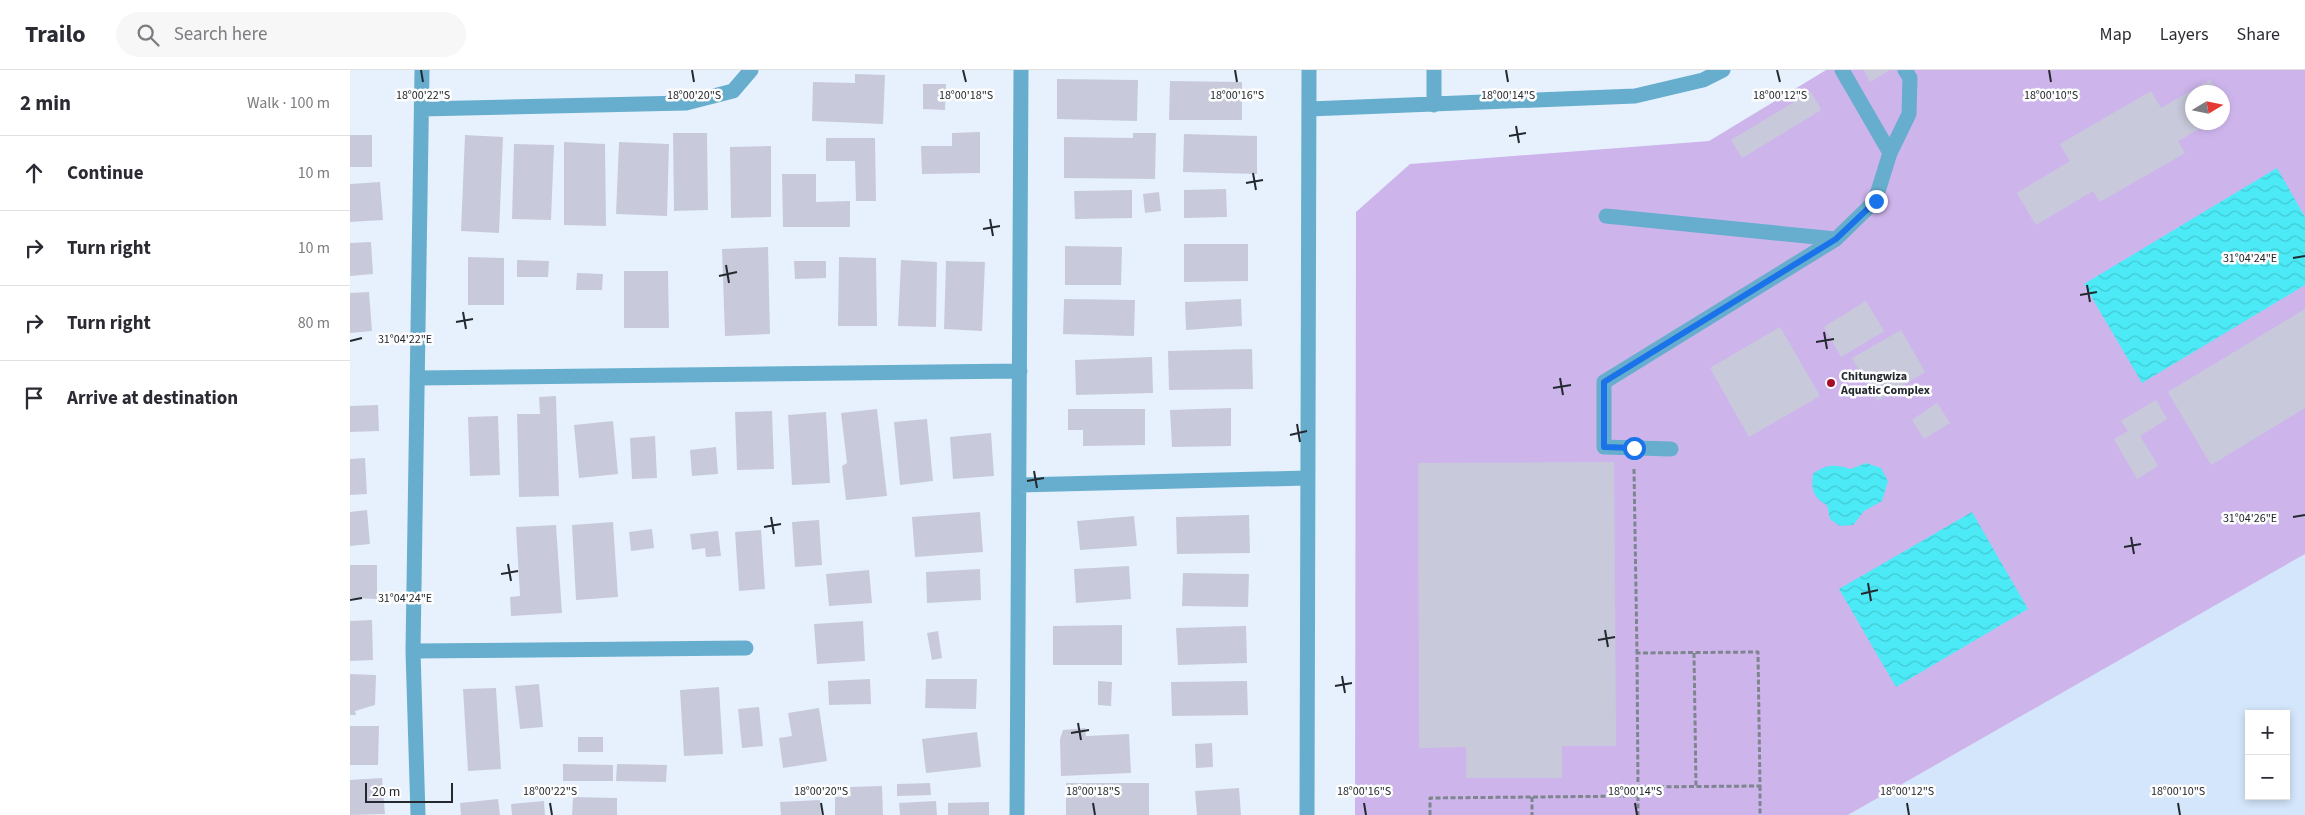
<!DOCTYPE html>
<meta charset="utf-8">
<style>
body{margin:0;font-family:"Source Sans 3",sans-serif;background:#f7f7f7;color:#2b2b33}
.controls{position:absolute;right:15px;bottom:15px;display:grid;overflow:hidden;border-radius:0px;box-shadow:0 2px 8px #0003}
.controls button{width:45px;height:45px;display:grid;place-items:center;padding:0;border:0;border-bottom:1px solid #e1e1e2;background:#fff;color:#2b2b33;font:25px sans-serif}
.compass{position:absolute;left:1835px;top:15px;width:45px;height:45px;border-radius:50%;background:#fff;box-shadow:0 2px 8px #0003;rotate:80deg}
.scale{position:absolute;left:15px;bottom:12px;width:88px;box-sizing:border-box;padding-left:5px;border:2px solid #24292f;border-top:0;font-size:14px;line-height:18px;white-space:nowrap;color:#24292f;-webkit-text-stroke:4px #fdfdfd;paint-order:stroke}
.stop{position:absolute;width:15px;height:15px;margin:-11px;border:4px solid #1a73e8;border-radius:50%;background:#fff}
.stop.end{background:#1a73e8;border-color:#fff;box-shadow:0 1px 5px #0008}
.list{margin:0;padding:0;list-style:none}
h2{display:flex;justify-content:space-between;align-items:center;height:65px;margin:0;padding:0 20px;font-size:21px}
h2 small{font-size:16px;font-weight:400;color:#7c7c81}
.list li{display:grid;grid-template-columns:32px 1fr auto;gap:15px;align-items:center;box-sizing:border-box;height:75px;padding:0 20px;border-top:1px solid #e1e1e2}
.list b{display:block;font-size:19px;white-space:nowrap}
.list em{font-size:16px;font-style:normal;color:#7c7c81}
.icon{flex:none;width:28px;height:28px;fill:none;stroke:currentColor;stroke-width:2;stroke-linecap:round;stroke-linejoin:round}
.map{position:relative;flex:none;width:1955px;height:745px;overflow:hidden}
header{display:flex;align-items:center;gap:30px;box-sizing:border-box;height:70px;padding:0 25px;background:#fff;border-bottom:1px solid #e1e1e2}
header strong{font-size:24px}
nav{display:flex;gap:28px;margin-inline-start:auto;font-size:18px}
.search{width:350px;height:45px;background:#f7f7f7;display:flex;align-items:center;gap:12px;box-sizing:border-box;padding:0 18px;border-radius:28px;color:#7c7c81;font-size:19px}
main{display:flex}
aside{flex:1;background:#fff}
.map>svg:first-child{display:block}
</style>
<header>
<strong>Trailo</strong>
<div class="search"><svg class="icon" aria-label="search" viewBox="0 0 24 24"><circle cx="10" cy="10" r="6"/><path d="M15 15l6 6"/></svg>Search here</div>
<nav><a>Map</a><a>Layers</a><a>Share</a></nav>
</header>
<main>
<aside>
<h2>2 min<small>Walk · 100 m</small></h2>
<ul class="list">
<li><svg class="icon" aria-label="ahead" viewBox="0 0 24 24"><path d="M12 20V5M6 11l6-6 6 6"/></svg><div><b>Continue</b></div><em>10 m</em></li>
<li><svg class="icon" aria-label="right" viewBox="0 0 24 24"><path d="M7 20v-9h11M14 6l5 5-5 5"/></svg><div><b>Turn right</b></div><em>10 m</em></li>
<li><svg class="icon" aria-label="right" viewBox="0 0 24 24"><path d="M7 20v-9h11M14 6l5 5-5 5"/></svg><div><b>Turn right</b></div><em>80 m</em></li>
<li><svg class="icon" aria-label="arrive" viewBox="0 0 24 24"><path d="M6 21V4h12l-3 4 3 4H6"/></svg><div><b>Arrive at destination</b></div></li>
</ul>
</aside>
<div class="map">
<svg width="1955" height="745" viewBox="0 0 1955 745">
<defs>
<pattern id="water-waves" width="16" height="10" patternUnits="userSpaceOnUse" patternTransform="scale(1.25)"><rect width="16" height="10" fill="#4beaf6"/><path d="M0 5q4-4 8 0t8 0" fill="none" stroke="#41c9d3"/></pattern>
</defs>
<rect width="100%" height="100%" fill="#e7f1fd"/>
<path fill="#d4e6fb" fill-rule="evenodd" d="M1955 484V745H1498ZM1899 644H1936V726H1899Z"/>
<path fill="#cdb5ec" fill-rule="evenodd" d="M1476 0H1955V484L1498 745H1005L1006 142 1060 94 1359 71ZM1842 22H1872V52H1842Z"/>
<path fill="url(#water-waves)" d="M1927 98 1955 147V215L1792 313 1734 214Z
M1516 393 1531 398 1538 411 1532 431 1514 441 1503 455 1490 456 1480 449 1477 435C1463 428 1461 419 1463 404 1476 394 1485 394 1501 399Z
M1622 442 1678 539 1546 617 1489 519Z"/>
<path fill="#c8cadc" d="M1514 0H1540L1520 12Z
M505 4 535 5 533 54 462 51 463 12 505 13Z
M707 9 788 10 787 51 707 49Z
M1860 10 1867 22H1842V52H1861L1828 71 1835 83 1750 132 1743 121 1686 155 1667 123 1720 91 1710 74 1801 21 1811 38Z
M820 11 892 12V50H819Z
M573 14H596L595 40 573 39Z
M1461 22 1471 40 1392 88 1381 70Z
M630 62V103L572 104 571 76H602V63Z
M323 63H357L358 140 324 141Z
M783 63H806L805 109 714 108V67L783 68Z
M834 64 907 66V104L833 102Z
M0 65H22V97H0Z
M115 65 153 67 149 163 111 161Z
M476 68H525L526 131H506L505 91H476Z
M214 72 255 74 256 156 214 155Z
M269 72 319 74 317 146 266 144Z
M164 74 204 75 201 150 162 149Z
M421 76V147L381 148 380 77Z
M432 104H466V132L500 131V157H433Z
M30 112 33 150 0 152V114Z
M876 119 877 147 834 148V120Z
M782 120V148L725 149 724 121Z
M809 122 811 141 795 143 793 124Z
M21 172 23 204 0 206V173Z
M834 174H898V211L834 212Z
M715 176 772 177 771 215H715Z
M418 177 420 264 375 266 372 179Z
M118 187 154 188V235H118Z
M489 187 526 188 527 256H488Z
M167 190 199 191 198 207H167Z
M551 190 587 192 586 257 548 256Z
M444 191H476V208L445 209Z
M596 191 635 192 632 261 594 259Z
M274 201H318L319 258H274Z
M227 203 253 204 252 220H226Z
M19 222 22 261 0 263V223Z
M714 229 785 230 784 266 713 264Z
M891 229 892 256 836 260 835 232Z
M1516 231 1534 261 1491 287 1474 257Z
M1955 239V338L1861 395 1818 322Z
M1430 257 1470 326 1399 367 1360 298Z
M1551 260 1575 302 1527 331 1502 288Z
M902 279 903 319 819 320 818 281Z
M802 287 803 323 726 325 725 290Z
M206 326 209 426 169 427 167 344H190L189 327Z
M1806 330 1817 349 1790 366 1808 396 1787 409 1764 369 1778 361 1771 351Z
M1587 333 1600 353 1574 369 1562 350Z
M28 335 29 361 0 362V336Z
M881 338V376L822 377 820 340Z
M527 339 537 426 496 430 492 396 497 393 491 343Z
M718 339H795V375L733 376V360H718Z
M422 341 424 399 387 400 385 342Z
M476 342 480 413 442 415 438 345Z
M148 346 150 405 120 406 118 347Z
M577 349 583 411 550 415 544 352Z
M263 351 268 404 229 408 224 355Z
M641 363 644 406 603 409 600 367Z
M305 366 307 408 282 409 280 368Z
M366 377 368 404 342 406 340 380Z
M15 388 17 424 0 425V389Z
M1264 392 1266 676H1212V708H1116V677L1069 678 1068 393Z
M17 440 20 474 0 476V442Z
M630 442 633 482 565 487 562 447Z
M899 445 900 483 827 484 826 447Z
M784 446 787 476 730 480 727 451Z
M469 450 472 495 445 497 442 452Z
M263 452 268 527 226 530 222 455Z
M206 455 212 543 161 546 160 527 170 526 166 457Z
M302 459 304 478 281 481 279 462Z
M411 460 415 519 389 521 385 462Z
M368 461 371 486 356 487 355 478 342 480 340 464Z
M0 495H27V529L0 528Z
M779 496 781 529 726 533 724 499Z
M630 499 631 530 577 533 576 502Z
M519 500 522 533 479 536 476 504Z
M833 503 899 504 898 537 832 536Z
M22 550 23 590 0 591V551Z
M513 551 515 591 467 594 464 554Z
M772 555V595H703V556Z
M896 556 897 593 828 595 826 558Z
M588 561 592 588 582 590 577 563Z
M0 604 26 605 25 635 5 641 6 645H0Z
M520 609 521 634 479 635 478 611Z
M576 609H627L626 639 575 638Z
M748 611 762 612 761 636 748 635Z
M897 611 898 645 822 646 821 612Z
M189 614 193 657 170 659 165 616Z
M369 617 373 684 334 686 330 620Z
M146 618 151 699 118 701 113 619Z
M409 637 413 676 392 678 388 639Z
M469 638 477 691 433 698 429 668 442 666 438 643Z
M0 656H29L28 695H0Z
M735 658 736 666 779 664 781 703 711 706 710 669 713 660Z
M627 662 631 697 576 703 572 669Z
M228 667H253V682H228Z
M862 673 863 697 846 698 845 674Z
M213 694 263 695V711H213Z
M267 694 317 695 316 712 266 711Z
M32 708 35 744 0 745V710Z
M580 713 581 725 547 726V714Z
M716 713H799V745H716Z
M532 716 533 745H485V727L501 726 500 717Z
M889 718 891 745H847L845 721Z
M223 727 267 728V745H222Z
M148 729 150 745H111L110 733Z
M470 730 471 745H431L430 732Z
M194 731 195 745H162L161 734Z
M586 731 587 745H550L549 733Z
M639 732V745H598V733Z"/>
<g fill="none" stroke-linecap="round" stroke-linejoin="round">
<path stroke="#7e858e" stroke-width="3" stroke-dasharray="5 2.5" stroke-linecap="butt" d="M1284 399 1287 583
M1344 583 1346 716
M1410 716V745
M1288 726V745
M1182 727V745
M1080 745V728L1288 726V717L1410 716 1408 582 1287 583 1288 717"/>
<path stroke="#67aece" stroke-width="15" d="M1492 0 1540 83
M1084 35V0
M72 39 336 33 383 21 401 0
M959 39 1285 26 1353 10 1373 0
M1256 146 1486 169
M67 308 670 301
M1321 379 1254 377V312L1486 169 1525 131 1540 83 1559 44 1560 8 1555 0
M669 415 957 408
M63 581 396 578
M68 745 63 581 72 0
M667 745 671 0
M957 745 959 0"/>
</g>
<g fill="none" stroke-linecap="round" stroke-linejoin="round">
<path stroke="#1a73e8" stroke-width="6" d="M1284 378 1254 377V312L1486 169 1526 131"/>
</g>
<path fill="none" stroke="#24292f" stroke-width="2" d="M71 0 73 12M342 0 344 12M613 0 616 12M885 0 887 12M1156 0 1158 12M1427 0 1430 12M1699 0 1701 12M1166 56 1169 73M1159 66 1176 63M903 103 906 120M896 113 913 110M640 149 643 166M633 159 650 156M1943 188 1955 186M376 195 379 213M369 206 387 202M1737 215 1740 232M1730 225 1747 222M113 242 116 259M106 252 123 249M1474 262 1477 279M0 271 12 268M1466 272 1484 269M1210 308 1213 325M1203 318 1221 315M947 354 950 372M940 365 957 361M684 401 687 418M677 411 694 408M421 447 424 464M1943 447 1955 445M414 457 431 454M1781 467 1784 484M1774 477 1791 474M158 494 161 511M151 504 168 501M1518 513 1521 531M1511 524 1528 520M0 530 12 528M1255 560 1258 577M1248 570 1265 567M992 606 995 623M985 616 1002 613M728 653 731 670M721 663 739 660M200 733 202 745M471 733 473 745M743 733 745 745M1014 733 1016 745M1285 733 1287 745M1557 733 1559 745M1828 733 1830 745"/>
<circle fill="#a60c28" stroke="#fdfdfd" stroke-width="2" cx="1481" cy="313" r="5"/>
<g text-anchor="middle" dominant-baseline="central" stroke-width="5" stroke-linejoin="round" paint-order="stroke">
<g font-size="12" font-weight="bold" fill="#24292f" stroke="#fdfdfd" text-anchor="start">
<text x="1491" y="306">Chitungwiza<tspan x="1491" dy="14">Aquatic Complex</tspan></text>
</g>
</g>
<g font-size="12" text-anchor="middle" fill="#24292f" stroke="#fdfdfd" stroke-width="5" stroke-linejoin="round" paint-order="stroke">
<text x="73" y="29">18°00'22"S</text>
<text x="344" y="29">18°00'20"S</text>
<text x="616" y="29">18°00'18"S</text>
<text x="887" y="29">18°00'16"S</text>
<text x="1158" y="29">18°00'14"S</text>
<text x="1430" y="29">18°00'12"S</text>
<text x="1701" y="29">18°00'10"S</text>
<text x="1900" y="192">31°04'24"E</text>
<text x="55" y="273">31°04'22"E</text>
<text x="1900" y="452">31°04'26"E</text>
<text x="55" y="532">31°04'24"E</text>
<text x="200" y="725">18°00'22"S</text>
<text x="471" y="725">18°00'20"S</text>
<text x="743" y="725">18°00'18"S</text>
<text x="1014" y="725">18°00'16"S</text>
<text x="1285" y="725">18°00'14"S</text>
<text x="1557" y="725">18°00'12"S</text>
<text x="1828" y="725">18°00'10"S</text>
</g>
</svg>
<div class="controls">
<button>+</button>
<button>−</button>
</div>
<svg class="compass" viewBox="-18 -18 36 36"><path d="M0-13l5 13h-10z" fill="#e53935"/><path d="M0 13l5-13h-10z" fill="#7c7c81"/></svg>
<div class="scale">20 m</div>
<div class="stop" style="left:1284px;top:378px"></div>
<div class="stop end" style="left:1526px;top:131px"></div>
</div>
</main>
